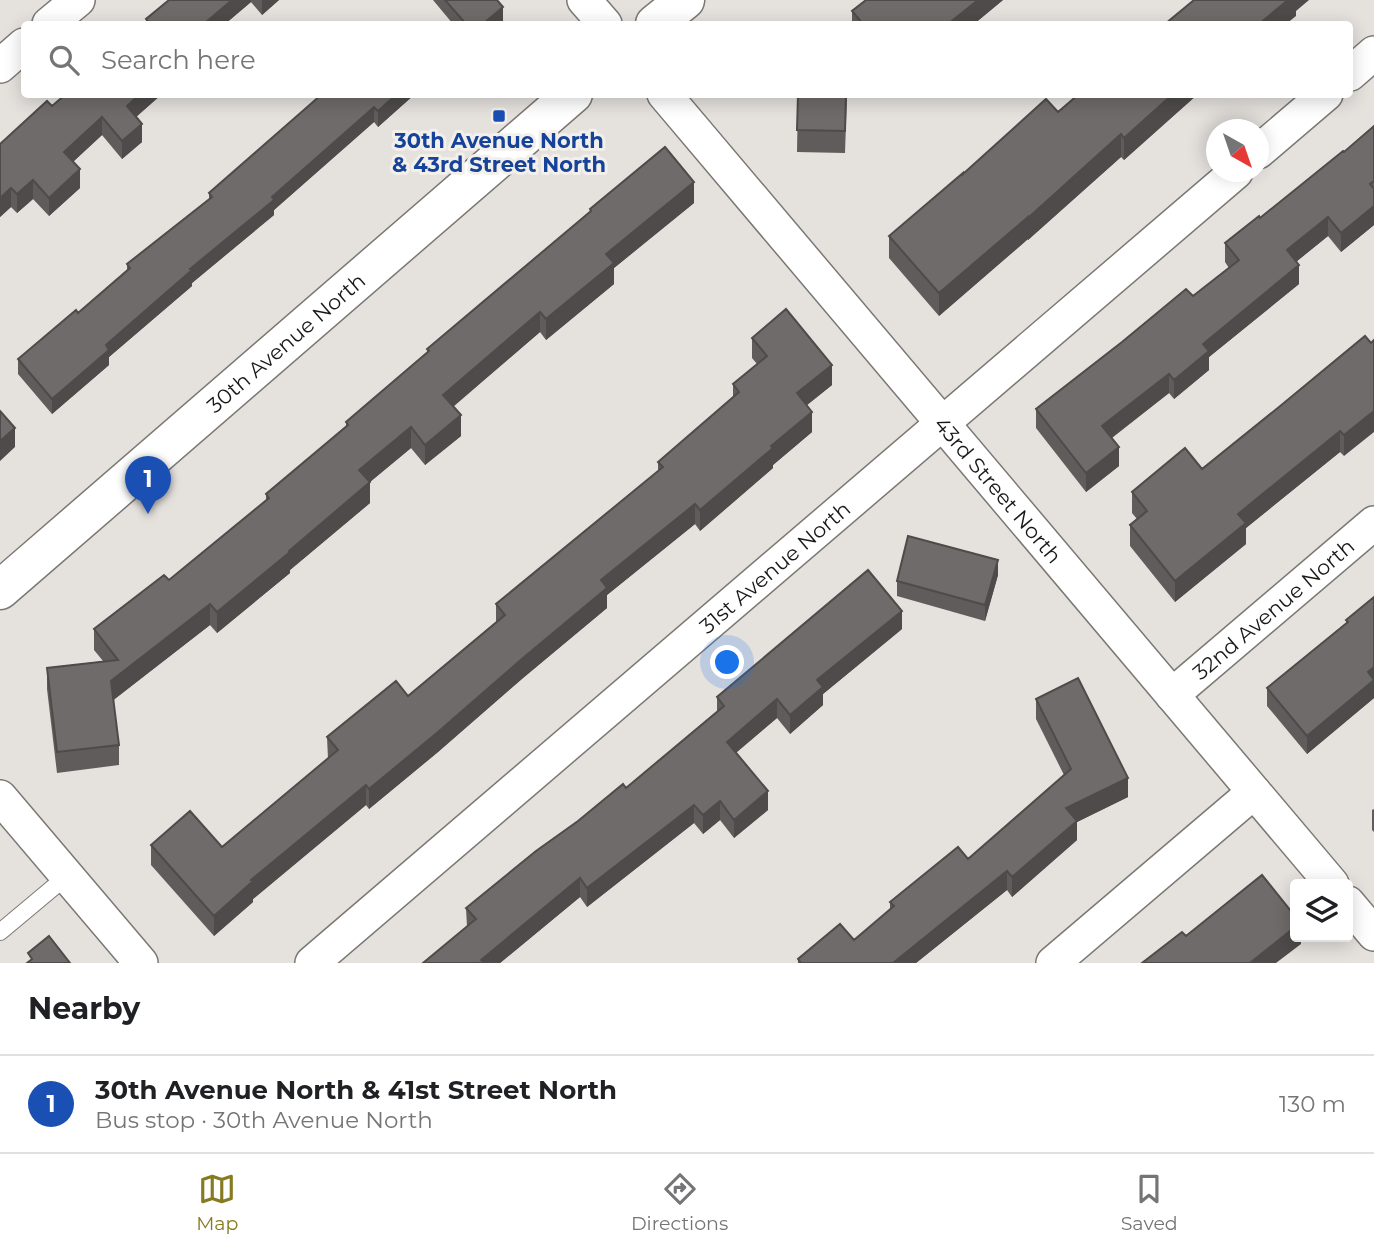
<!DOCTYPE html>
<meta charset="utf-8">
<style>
body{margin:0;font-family:Montserrat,sans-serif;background:#f2f2f2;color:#202124}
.controls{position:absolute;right:21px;bottom:21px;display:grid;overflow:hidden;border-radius:7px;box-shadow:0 4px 18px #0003}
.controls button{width:63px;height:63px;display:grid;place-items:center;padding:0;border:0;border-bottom:2px solid #e0e0e0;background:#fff;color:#202124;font:35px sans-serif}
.compass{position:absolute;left:1206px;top:119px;width:63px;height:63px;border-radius:50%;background:#fff;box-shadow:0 4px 18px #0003;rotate:140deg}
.you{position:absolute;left:728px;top:663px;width:24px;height:24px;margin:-18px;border:5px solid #fff;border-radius:50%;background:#1a73e8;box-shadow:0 0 0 10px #1a73e833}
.badge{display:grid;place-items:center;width:46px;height:46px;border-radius:50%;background:#867b20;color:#fff;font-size:23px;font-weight:700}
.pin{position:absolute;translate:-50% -58px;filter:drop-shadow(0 2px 4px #0008)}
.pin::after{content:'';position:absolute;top:37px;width:24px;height:21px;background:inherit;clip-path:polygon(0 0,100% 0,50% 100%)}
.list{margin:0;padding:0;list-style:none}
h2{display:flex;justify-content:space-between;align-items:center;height:91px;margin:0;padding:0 28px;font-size:30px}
h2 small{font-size:23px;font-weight:400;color:#757577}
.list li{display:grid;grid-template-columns:46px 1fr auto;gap:21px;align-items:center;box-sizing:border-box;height:98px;padding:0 28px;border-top:2px solid #e0e0e0}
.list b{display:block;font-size:26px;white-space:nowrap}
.list p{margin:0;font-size:23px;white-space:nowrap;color:#757577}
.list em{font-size:23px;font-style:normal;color:#757577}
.icon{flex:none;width:38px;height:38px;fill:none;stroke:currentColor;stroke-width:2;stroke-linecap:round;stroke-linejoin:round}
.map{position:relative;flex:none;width:1374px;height:963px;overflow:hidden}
.search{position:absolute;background:#fff;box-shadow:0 4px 18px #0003;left:21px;right:21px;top:21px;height:77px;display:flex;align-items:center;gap:18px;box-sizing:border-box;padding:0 24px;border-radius:7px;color:#757577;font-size:26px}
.sheet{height:189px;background:#fff}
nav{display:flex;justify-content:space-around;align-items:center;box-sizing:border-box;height:98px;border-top:2px solid #e0e0e0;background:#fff;font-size:19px;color:#757577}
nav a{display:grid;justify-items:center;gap:4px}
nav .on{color:#867b20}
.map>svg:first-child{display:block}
</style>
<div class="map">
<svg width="1374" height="963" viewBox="0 0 1374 963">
<rect width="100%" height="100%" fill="#e5e2de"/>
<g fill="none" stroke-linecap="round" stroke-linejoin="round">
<defs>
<path id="service" d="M0 932 67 876"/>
<g id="minor">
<path d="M584 0 605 24"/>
<path d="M49 24 78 0"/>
<path d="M0 66 24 45"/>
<path d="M1350 74 1374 53"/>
<path id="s1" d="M664 94 1332 884"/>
<path d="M1258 152 1326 94"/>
<path id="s2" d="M1172 695 1374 523"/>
<path d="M0 797 141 963"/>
<path d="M1348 903 1374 934"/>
<path id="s3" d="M312 963 1236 172"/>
<path d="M1053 963 1254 792"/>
</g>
<g id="tertiary">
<path d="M655 24 685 0"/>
<path id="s4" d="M0 590 573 94"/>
</g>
</defs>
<use href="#service" stroke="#7b7874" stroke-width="18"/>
<use href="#minor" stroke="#7b7874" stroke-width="36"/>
<use href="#tertiary" stroke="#7b7874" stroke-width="41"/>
<use href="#service" stroke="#fff" stroke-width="16"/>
<use href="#minor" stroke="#fff" stroke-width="33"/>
<use href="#tertiary" stroke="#fff" stroke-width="38"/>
</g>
<path fill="#5f5c5b" d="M169 0H279L262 15 251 2 225 24H146V19Z
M433 0H497L503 23 501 24H453Z
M1003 0 974 24H852V11Z
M162 94 136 117 142 142 122 159 102 135 73 162 80 188 49 216 33 199 17 213 11 207 0 217V144L52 106Z
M326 94H415L378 127 374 122 274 210V215L192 283V286L109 357V365L52 414 18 374V359L78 313 127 270V264L209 199V193Z
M798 94H847L845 153 797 152Z
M1079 94H1198L1124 160 1121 157 1028 240V239L939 316 889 258V236L963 174 1058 112Z
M1374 126V225L1341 252 1328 236 1296 262 1299 284 1209 357V370L1174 399 1169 393 1112 438 1119 466 1086 492 1036 428V409L1193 296 1229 268 1225 262V243L1260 218 1344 152Z
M694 203 614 268V284L546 340 540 332 453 407 461 436 425 465 411 448 370 482V503L290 570V573L217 633 210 625 113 700 119 745V765L57 773 47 689V668L103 661 94 650V629L169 580 266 501V494L346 427V422L427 353V349L590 212V209Z
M1365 336 1344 456 1340 452 1246 528V544L1175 602 1130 546V525L1137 519 1132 513V492L1202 469 1279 407Z
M752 338 832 385 807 405 812 432 773 465V468L700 531 695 524 607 595V608L523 678 438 752 369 809 366 805 253 899V902L214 936 151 865V845L222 847 328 759 327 737 408 696 496 622V604L658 472V462L733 397V384L757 364 752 358Z
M998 575 985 621 897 596V581Z
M1374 597V698L1307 754 1267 706V688L1346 623V620Z
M902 629 823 694V705L790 734 777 718 736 753 768 810 734 838 720 820 703 834 694 823 587 907 580 897 500 963H423L467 927 466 908 626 788 717 712V697Z
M1036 699 1128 797 1077 822V840L1012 897 1007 890 916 963H798V959L854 940 890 909V902L968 859 1064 775 1036 719Z
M1374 809V832L1372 830V810Z"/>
<path fill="#4e4b4a" d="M232 0H251V2L225 24H205V23Z
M262 0H279L262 15Z
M978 0H1003L974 24H948Z
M1288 0H1309L1296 11V16L1286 24H1259Z
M503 7V23L501 24H483Z
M140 94H162L127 125V106Z
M397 94H415L378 127V111Z
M1173 94H1198L1124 160V138Z
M374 107V122L274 210V215L192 283V286L109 357V365L52 414V399L106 345Z
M102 117V135L64 170V152Z
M142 124V142L122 159V141Z
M1121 134V157L1028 240V218Z
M80 169V188L49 216V198Z
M33 180V199L17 213V194Z
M694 182V203L614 268V284L546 340V319L606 254Z
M11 188V207L0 217V198Z
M1374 206V225L1341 252V233Z
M1028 217V239L939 316V293Z
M1328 217V236L1287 269V250Z
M1299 265V284L1209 357V370L1174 399V380L1203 344Z
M540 312V332L443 415V395Z
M832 365V385L797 413V393Z
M1169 374V393L1102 445V426Z
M1374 411V432L1344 456V435Z
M812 412V432L773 465V468L700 531V510L771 446Z
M461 415V436L425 465V445Z
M411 427V448L359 491V470Z
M15 428V447L0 461V441Z
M1340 431V452L1246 528V544L1175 602V581L1238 514Z
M1119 447V466L1086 492V473Z
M370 482V503L290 570V573L217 633V612Z
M695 504V524L607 595V608L523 678 438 752 369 809V789L601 580Z
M998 560V575L985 621V605Z
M210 604V625L111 702V681Z
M902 611V629L823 694V705L790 734V715L817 680Z
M1374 667V698L1307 754V736L1368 672Z
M777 699V718L727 760V742Z
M1128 778V797L1077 822V840L1012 897V877L1066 808Z
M366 785V805L253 899V902L214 936V916L251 880Z
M768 791V810L734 838V820Z
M720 801V820L703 834V815Z
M694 805V823L587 907V888Z
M1007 871V890L916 963H893Z
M580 878V897L500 963H481V960Z
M1295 927V937H1301V944L1276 963H1250Z"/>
<path fill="#6f6b6a" stroke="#4e4b4a" stroke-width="2" d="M169 0H232L205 23 207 24H149H150L146 19Z
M445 0H497L503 7 483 24H466Z
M866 0H978L948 24H863L852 11Z
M1194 0H1288L1259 24H1165Z
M66 94H140L127 106 142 124 122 141 102 117 64 152 80 169 49 198 33 180 17 194 11 188 0 198V144L47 101 52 106Z
M322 94 324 96 326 94H397L378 111 374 107 272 197 274 200 190 269 192 270 106 345 109 350 52 399 18 359 76 310 78 313 130 268 127 264 212 197 209 193Z
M798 94H846L845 131 797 130Z
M1079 94H1173L1124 138 1121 134 1028 218V217L939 293 889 236 963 173V174L1046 99 1058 112Z
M1374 126V181L1370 184 1374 189V206L1341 233 1328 217 1287 250 1299 265 1203 344 1209 351 1174 380 1169 374 1102 426 1119 447 1086 473 1036 409 1122 342 1186 289 1193 296 1239 260 1225 243 1259 216 1260 218 1343 151 1344 152Z
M665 147 694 182 606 254 614 263 546 319 540 312 443 395 461 415 425 445 411 427 359 470 370 482 289 551 290 552 217 612 210 604 111 681 119 745 57 752 47 668 118 660 94 629 164 575 169 580 269 498 266 494 348 425 346 422 429 351 427 349 591 211 590 209Z
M786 309 832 365 797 393 812 412 771 446 773 448 700 510 695 504 601 580 607 588 523 658 438 732 369 789 366 785 251 880 253 881 214 916 151 845 190 811 222 847 338 750 327 737 396 681 408 696 505 615 496 604 663 467 658 462 739 392 733 384 767 356 752 338Z
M1365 336 1371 343 1374 340V411L1344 435 1340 431 1238 514 1246 523 1175 581 1130 525 1147 511 1132 492 1185 448 1202 469 1279 407Z
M0 411 15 428 0 441Z
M908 536 998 560 985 605 897 581Z
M868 570 902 611 817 680 823 687 790 715 777 699 727 742 768 791 734 820 720 801 703 815 694 805 587 888 580 878 481 960 484 963H423L476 919 466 908 536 851 578 821 623 784 626 788 724 706 717 697Z
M1374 597V667L1368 672 1374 680 1307 736 1267 688 1348 622 1346 620Z
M1078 678 1128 778 1066 808 1077 821 1012 877 1007 871 893 963H801L798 959 840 924 854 940 894 906 890 902 958 847 968 859 1071 769 1036 699Z
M1262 875 1295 916V927L1250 963H1142L1182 932 1186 936Z
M49 936 70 963H27L32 959 28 953Z"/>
<rect fill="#1a4fb4" stroke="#f3f0ec" stroke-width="2.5" x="492" y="109" width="14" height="14" rx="3.5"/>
<g text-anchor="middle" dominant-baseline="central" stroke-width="6" stroke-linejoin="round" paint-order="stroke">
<g font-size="21" font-weight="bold" fill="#164399" stroke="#f3f0ec">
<text x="499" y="140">30th Avenue North<tspan x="499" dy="24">&amp; 43rd Street North</tspan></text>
</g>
<g font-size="21" fill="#191817" stroke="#f3f0ec">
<text stroke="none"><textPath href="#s4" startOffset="378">30th Avenue North</textPath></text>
<text stroke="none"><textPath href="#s1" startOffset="518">43rd Street North</textPath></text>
<text stroke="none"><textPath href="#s3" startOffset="609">31st Avenue North</textPath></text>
<text stroke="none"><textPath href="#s2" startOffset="133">32nd Avenue North</textPath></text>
</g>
</g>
</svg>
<div class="controls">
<button><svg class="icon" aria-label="layers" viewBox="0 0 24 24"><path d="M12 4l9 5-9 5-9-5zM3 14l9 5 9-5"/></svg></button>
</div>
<svg class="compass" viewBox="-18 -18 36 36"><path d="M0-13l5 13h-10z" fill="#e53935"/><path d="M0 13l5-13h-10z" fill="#757577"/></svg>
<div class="you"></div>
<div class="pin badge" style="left:148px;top:514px;background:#1a4fb4">1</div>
<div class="search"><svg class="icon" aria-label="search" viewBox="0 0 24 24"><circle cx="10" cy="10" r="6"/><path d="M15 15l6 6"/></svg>Search here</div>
</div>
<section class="sheet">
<h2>Nearby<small></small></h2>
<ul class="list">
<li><span class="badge" style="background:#1a4fb4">1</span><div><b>30th Avenue North &amp; 41st Street North</b><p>Bus stop · 30th Avenue North</p></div><em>130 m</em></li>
</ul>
</section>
<nav>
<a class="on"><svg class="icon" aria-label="map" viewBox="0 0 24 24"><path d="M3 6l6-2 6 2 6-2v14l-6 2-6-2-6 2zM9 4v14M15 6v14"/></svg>Map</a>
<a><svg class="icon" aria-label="directions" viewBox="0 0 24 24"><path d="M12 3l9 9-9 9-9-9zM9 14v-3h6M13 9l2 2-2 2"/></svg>Directions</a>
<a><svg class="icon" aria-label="saved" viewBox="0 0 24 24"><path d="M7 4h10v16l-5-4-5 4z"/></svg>Saved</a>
</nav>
